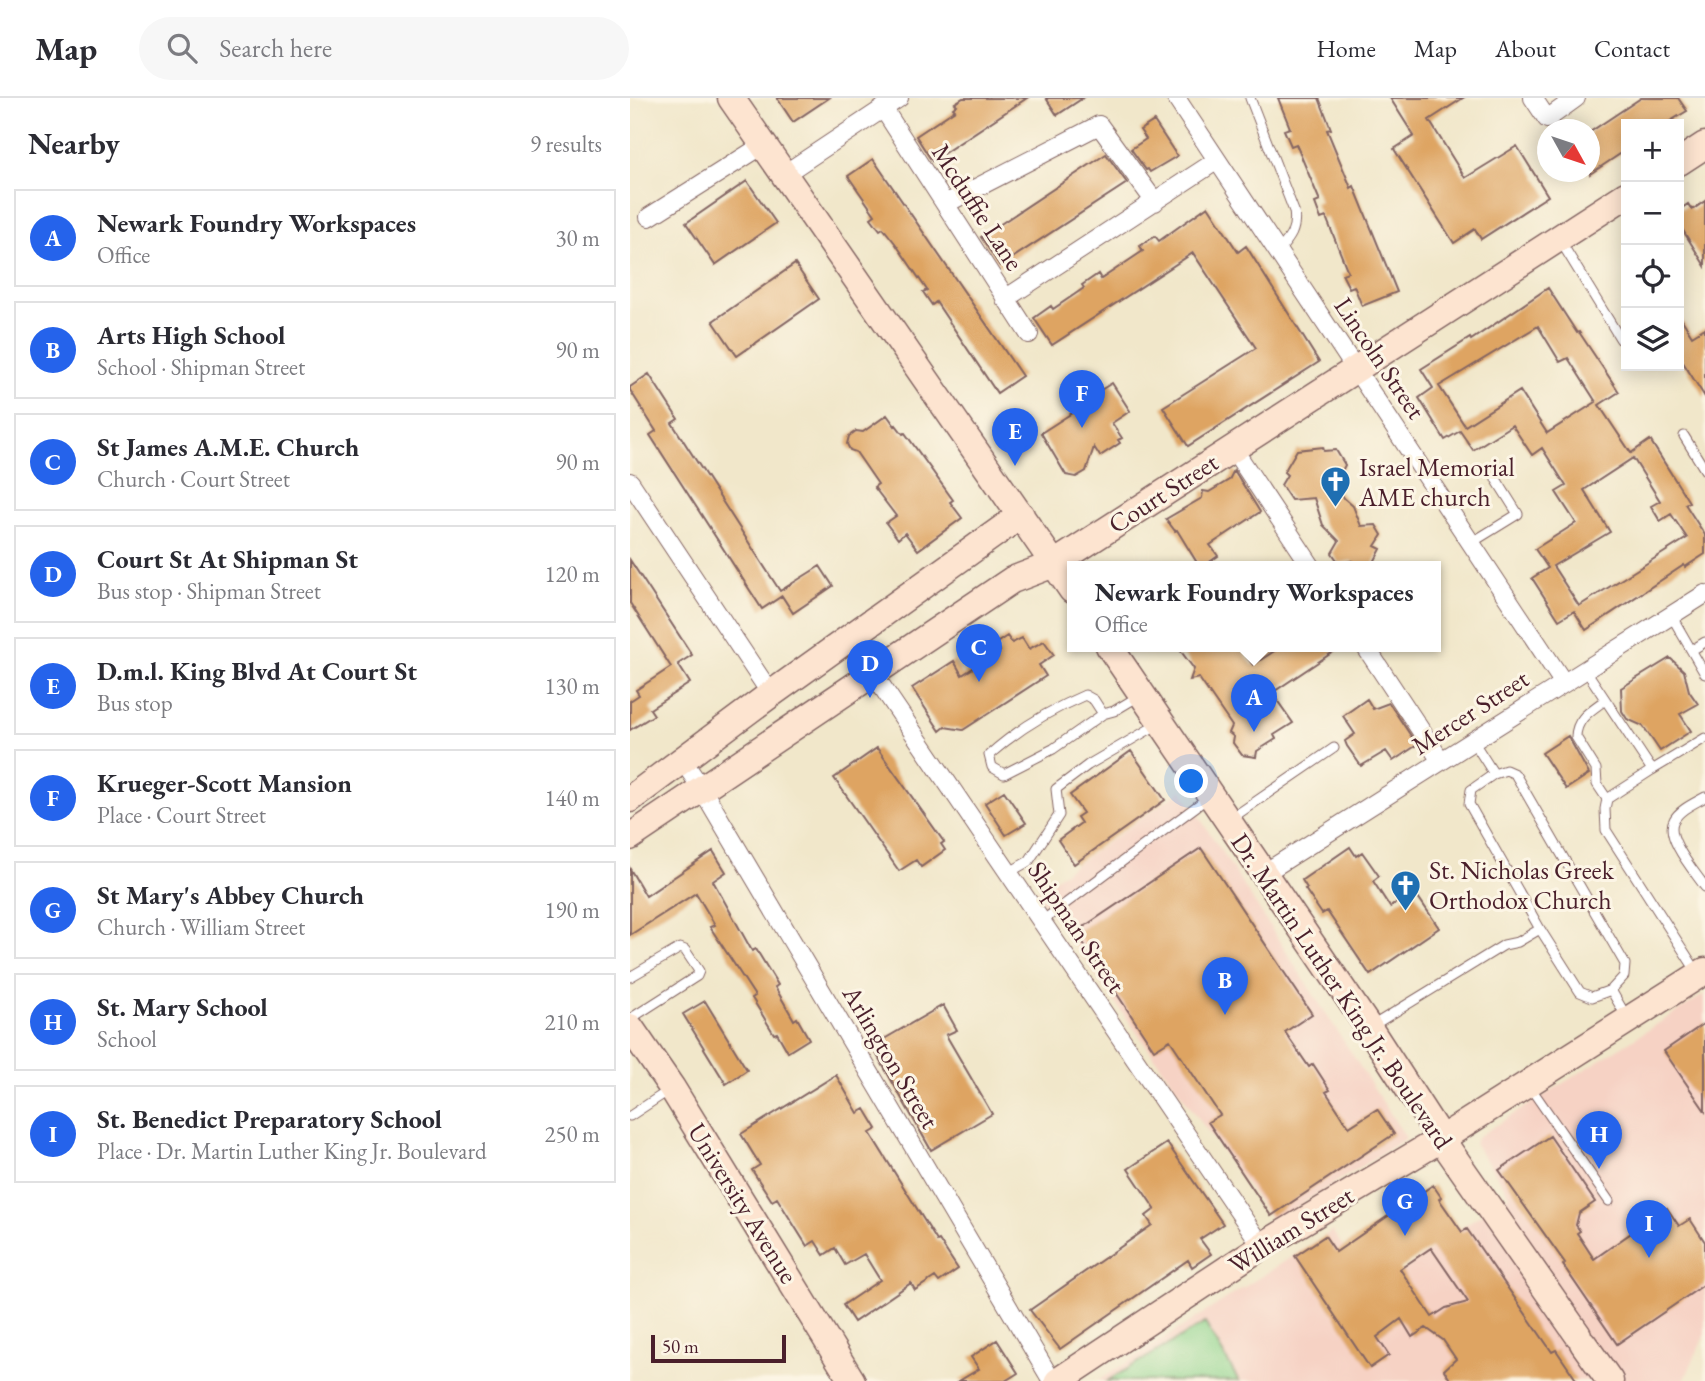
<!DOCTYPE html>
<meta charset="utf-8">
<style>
body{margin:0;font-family:"EB Garamond",serif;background:#f7f7f7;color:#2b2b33}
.controls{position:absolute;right:21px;top:21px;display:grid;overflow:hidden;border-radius:0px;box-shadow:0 4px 18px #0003}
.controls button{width:63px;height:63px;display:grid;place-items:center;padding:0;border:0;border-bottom:2px solid #e1e1e2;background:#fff;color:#2b2b33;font:35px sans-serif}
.compass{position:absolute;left:907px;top:21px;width:63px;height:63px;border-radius:50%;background:#fff;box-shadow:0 4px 18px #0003;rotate:130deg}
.scale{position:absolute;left:21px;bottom:18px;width:135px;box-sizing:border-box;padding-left:7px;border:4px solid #4a1f2b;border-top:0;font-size:19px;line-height:24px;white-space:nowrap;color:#4a1f2b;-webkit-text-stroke:5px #fcf5e5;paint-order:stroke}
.you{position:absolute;left:562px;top:684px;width:24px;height:24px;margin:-18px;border:5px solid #fff;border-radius:50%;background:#1a73e8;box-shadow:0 0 0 10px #1a73e833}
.badge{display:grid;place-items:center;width:46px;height:46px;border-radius:50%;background:#2563eb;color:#fff;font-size:23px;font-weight:700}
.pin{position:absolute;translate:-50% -58px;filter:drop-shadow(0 2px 4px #0008)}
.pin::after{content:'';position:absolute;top:37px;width:24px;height:21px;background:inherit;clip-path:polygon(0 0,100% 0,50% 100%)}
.popup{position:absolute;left:437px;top:463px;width:374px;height:91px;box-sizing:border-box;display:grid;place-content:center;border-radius:0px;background:#fff;filter:drop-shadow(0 2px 5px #0005);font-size:23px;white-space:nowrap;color:#7c7c81}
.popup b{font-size:26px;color:#2b2b33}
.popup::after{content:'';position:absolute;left:50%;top:100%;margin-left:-14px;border:14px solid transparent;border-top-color:#fff}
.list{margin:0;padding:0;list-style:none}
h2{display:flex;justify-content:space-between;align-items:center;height:91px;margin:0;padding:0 28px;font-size:30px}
h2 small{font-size:23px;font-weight:400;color:#7c7c81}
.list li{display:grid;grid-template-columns:46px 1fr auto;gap:21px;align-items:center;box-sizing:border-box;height:98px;margin:0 14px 14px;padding:0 14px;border:2px solid #e1e1e2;border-radius:0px}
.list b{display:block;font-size:26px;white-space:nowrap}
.list p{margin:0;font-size:23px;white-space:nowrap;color:#7c7c81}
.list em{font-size:23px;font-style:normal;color:#7c7c81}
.icon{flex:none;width:38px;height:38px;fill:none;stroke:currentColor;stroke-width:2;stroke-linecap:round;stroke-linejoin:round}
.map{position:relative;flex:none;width:1075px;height:1283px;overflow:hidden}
header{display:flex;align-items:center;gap:42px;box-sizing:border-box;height:98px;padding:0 35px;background:#fff;border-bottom:2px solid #e1e1e2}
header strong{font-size:33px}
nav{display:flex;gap:38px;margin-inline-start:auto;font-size:24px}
.search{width:490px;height:63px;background:#f7f7f7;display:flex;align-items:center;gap:18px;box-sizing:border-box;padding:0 24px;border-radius:38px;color:#7c7c81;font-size:26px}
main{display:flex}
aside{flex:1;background:#fff}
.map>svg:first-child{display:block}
</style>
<header>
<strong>Map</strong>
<div class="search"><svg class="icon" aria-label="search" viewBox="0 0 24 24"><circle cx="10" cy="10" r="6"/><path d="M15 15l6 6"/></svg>Search here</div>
<nav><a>Home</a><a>Map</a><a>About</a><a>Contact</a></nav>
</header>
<main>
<aside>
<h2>Nearby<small>9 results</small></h2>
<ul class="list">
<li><span class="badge">A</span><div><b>Newark Foundry Workspaces</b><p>Office</p></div><em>30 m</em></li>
<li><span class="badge">B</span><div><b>Arts High School</b><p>School · Shipman Street</p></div><em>90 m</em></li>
<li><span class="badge">C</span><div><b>St James A.M.E. Church</b><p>Church · Court Street</p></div><em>90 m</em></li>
<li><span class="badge">D</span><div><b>Court St At Shipman St</b><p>Bus stop · Shipman Street</p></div><em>120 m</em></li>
<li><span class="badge">E</span><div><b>D.m.l. King Blvd At Court St</b><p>Bus stop</p></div><em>130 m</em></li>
<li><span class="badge">F</span><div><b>Krueger-Scott Mansion</b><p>Place · Court Street</p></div><em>140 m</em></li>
<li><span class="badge">G</span><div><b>St Mary's Abbey Church</b><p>Church · William Street</p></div><em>190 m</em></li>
<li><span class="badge">H</span><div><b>St. Mary School</b><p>School</p></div><em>210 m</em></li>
<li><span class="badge">I</span><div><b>St. Benedict Preparatory School</b><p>Place · Dr. Martin Luther King Jr. Boulevard</p></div><em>250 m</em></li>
</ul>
</aside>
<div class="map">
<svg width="1075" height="1283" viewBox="0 0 1075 1283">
<rect width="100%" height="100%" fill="#fcf5e5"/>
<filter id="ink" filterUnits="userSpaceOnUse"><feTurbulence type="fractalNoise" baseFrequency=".0143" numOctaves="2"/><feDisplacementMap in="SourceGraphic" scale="14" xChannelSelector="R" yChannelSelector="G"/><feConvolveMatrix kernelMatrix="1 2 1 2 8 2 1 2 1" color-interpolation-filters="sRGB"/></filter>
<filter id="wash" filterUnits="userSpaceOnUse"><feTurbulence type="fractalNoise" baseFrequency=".00686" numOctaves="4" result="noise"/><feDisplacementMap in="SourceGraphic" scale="28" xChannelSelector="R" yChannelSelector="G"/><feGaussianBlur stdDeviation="1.57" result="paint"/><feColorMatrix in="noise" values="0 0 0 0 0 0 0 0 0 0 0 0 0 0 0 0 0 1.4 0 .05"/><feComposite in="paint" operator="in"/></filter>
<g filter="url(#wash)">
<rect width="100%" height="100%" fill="#f1e7ca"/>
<path fill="#f6d2c4" d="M552 692 776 1040 643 1124 406 794Z
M1075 896V1236L1054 1283H468L702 1133 746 1195 811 1143 880 1097 844 1045 849 1038Z"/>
<path fill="#8fd48d" stroke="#6c7a5c" stroke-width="2" d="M575 1225 609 1283H477Z"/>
<g id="blocks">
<path fill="#dea462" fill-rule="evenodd" d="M147 0H199L163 24Z
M333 0H397L302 63 286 38 325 12 323 10 327 7 325 5Z
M416 0H453L427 17Z
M648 0H689L701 31 697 32 721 90 724 88 767 194 732 208 724 188 719 190 712 176 718 174 696 119 691 121 685 105 690 103 666 46 661 48 654 32 660 30Z
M760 0H833L799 22 835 80 887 48 918 98 851 141 845 131 824 145 764 51 784 38Z
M1011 0H1048L1057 13 1035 26H996V52L960 76V34Z
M524 23 547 58 520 74 518 71 516 72 501 51 516 41 510 32Z
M476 56 497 85 370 168 351 139Z
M243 61 392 278 367 295 306 204 302 207 293 194 297 192 265 145 253 130 250 132 241 120 245 117 218 78Z
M117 83 146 125 85 167 56 125Z
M1075 103V168L1049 126V112L1058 106 1062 112Z
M578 108 608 154 616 148 689 264 558 348 533 309 626 250 563 155 422 247 404 220 421 208 423 211 454 190 452 187 468 176 471 181 513 153 510 148 525 138 529 143Z
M165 166 189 201 107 258 83 223Z
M918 190 947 235 949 234 989 294 969 307 1001 355 1020 342 1059 404 1055 406 1075 437V456L1055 469 1054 467 956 532 944 513 929 522 902 480 918 470 905 451 946 425 926 394 936 388 912 350 902 357 882 327 843 352 830 333 815 342 789 300 803 290 791 271 840 240 841 242ZM908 228 930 264 938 260 966 304 917 335 890 293 835 328 809 288ZM1003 360 1030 403 1021 408 1030 423 1041 416 1057 440 949 508 923 468 980 434 954 392Z
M1049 217 1062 238 1075 230V299L1049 258Z
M19 276 48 321 42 325 150 493 190 468 203 488 163 515 152 498 132 511 20 337 26 333 0 292V289Z
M482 285 500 313 482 325 492 340 488 342 490 345 470 358 464 349 456 373 446 379 436 377 411 335 445 313 442 310Z
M257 317 265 328 266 327 273 336 275 335 323 402 320 404 332 420 288 452 275 435 268 441 256 425 266 418 244 389 248 386 226 354 220 352 217 346 219 338 226 333 233 334Z
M693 349 694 353 706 352 715 367 705 386 714 400 723 408 731 428 746 427 752 437 745 448 751 451 742 468H722V463L709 465 702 455 709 443 693 427 684 400 661 402 651 387 657 377 654 374 667 352Z
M604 372 630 414 580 447 588 458 574 468H569L547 432 545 433 536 421 572 400 573 393 579 394 599 382Z
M0 462 62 557 48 566 60 585 20 611 24 617 0 632V603L9 597 6 592 41 569 0 505Z
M377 538 382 545 392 540 399 551 414 543 424 557 409 567 416 578 333 632 315 629 310 633 282 590 324 563 332 577 370 553 365 546Z
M547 548H609L623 567 652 548H712L642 595 663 625 644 637 646 641 627 653 626 659 612 657 603 645 604 639 599 635 602 628 569 580 560 582 564 571Z
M1040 560 1054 573 1059 593 1068 606 1050 616 1061 633 1030 653 1013 628 997 621 992 613 991 590Z
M737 601 743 611 759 605 787 647 763 663 756 653 731 668 717 648 715 643 725 636 713 618Z
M938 638 959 676 936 691 912 655Z
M247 650 314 744 311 746 315 752 291 769 286 762 269 773 204 680Z
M501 653 535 702 444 766 428 742 451 725 447 719 453 715 440 697Z
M374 693 396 725 376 737 355 705Z
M720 749 726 758 732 754 749 778 743 783 760 809 784 793 809 830 740 877 697 813 692 816 675 791 677 790 672 782Z
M571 750 682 916 655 934 679 969 683 966 700 992 696 994 719 1029 747 1011 764 1036 641 1118 578 1024 590 1017 540 942 524 952 446 834Z
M83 753 96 774 83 783 122 853 126 851 148 887 145 889 164 922 167 920 179 941 158 954 147 935 144 936 122 900 125 898 80 829 85 827 66 795 0 837V771L16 798Z
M75 903 117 972 96 986 53 916Z
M313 907 327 932 316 937 362 1016 301 1052 242 948Z
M1075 925V1013L1034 953Z
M206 977 228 1015 235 1011 247 1031 240 1035 307 1143 309 1142 328 1171 309 1184 305 1179 285 1192 281 1185 224 1224 213 1207 250 1182 234 1156 215 1167 205 1150 194 1157 185 1143 177 1148 147 1100 142 1103 122 1072 130 1067 111 1036Z
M920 1038 965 1104 949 1115 946 1127 950 1133 947 1135 964 1161 1037 1110 1049 1128 1060 1121 1075 1144V1186L987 1246 933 1167 935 1165 869 1072Z
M537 1045 593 1126 570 1141 581 1156 562 1169 558 1162 430 1251 400 1212 522 1127 516 1118 525 1111 498 1071Z
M803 1087 811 1099 809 1101 832 1134 837 1131 922 1254 926 1252 947 1283H821L814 1272 826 1261 813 1242 796 1230 782 1239 771 1221 747 1239 759 1257 740 1270 665 1158 695 1138 706 1154ZM801 1150 838 1204 816 1210 802 1219 770 1171Z
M367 1242 388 1275 375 1283H329L349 1271 341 1259Z"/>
</g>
</g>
<g filter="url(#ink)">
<use href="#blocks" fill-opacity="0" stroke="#846563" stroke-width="2"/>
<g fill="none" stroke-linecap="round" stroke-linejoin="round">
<defs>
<path id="lane" d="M620 0 664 113C667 132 660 140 648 154
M931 144 991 242
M1054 338 1075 372
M841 445 888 416 866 381
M1041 517 1075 576
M1062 552 1075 544
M955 571 1022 672 1075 640
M975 602C962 612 946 620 946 639L966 671 967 686 977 701
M473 616 464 602 455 597C420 612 387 632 359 657L362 669 374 676 423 651 473 616 484 613 509 598
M843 643 864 676 876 672 885 676 995 866 994 878 981 892 962 899 950 894 910 831 839 706 841 692 864 676
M1022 672 977 701 975 711 976 732 1067 874
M1075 699C1065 705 1050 711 1044 722 1034 739 1065 774 1075 789
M599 722 704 650
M378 775 399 763 429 717 426 691 458 667 530 625
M412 823 579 699
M0 879 50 850 55 852 69 873 67 878 0 921
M981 892 996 918
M742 928 874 847 888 844 910 831
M900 989 979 1103
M0 1018 41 991"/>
<path id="street" d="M546 0 933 584
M903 0 917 21 946 0
M253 10 399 236
M153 77 269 0
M315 106 469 27 525 104
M19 119 133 47
M375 201 586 63
M602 349 681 468
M0 384 141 596
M219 540 632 1148
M735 548 811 663
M53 663 72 691 422 1283
M633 776 1075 496"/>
<path id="secondary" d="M101 0 442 492
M1049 64 1075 47
M479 548 739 930 811 1041 948 1237
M0 701 141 596 391 417
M0 739 382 482 424 466 996 97
M0 929 42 990 222 1283
M953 1245 980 1283
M428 1283 632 1148 811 1041 1075 873"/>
</defs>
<use href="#lane" stroke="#846563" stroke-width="11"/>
<use href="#street" stroke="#846563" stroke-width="20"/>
<use href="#secondary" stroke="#846563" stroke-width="29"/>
<use href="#lane" stroke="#fff" stroke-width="9"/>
<use href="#street" stroke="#fff" stroke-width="18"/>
<use href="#secondary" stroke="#fde4d0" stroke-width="26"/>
</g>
</g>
<defs>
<symbol id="church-pin" viewBox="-11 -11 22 30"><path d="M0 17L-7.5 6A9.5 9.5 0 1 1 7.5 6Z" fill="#1f6fb2" stroke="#fcf5e5"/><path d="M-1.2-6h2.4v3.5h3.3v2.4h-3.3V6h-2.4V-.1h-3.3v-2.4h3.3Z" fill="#fff"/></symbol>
</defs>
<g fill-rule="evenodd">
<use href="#church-pin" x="688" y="366" width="35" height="47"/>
<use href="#church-pin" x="758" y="770" width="35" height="47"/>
</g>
<g text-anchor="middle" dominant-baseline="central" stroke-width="6" stroke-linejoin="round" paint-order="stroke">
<g font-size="26" fill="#4a1f2b" stroke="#fcf5e5">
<text transform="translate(348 109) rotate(57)">Mcduffie Lane</text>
<text transform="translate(750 260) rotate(56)">Lincoln Street</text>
<text transform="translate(533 395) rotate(-33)">Court Street</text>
<text transform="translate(840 614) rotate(-33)">Mercer Street</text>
<text transform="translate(447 829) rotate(56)">Shipman Street</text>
<text transform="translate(712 893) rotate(56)">Dr. Martin Luther King Jr. Boulevard</text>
<text transform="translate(261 959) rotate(59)">Arlington Street</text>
<text transform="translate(113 1105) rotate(58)">University Avenue</text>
<text transform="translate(661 1132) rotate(-32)">William Street</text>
</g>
<g font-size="26" fill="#4a1f2b" stroke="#fcf5e5" text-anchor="start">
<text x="729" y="369">Israel Memorial<tspan x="729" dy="30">AME church</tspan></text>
<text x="799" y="772">St. Nicholas Greek<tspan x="799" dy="30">Orthodox Church</tspan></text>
</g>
</g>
</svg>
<div class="controls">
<button>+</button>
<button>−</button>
<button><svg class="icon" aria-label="locate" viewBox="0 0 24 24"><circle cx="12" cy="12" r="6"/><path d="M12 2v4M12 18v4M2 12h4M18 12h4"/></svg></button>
<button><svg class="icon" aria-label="layers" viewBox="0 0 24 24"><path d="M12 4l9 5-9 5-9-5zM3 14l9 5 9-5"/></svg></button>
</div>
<svg class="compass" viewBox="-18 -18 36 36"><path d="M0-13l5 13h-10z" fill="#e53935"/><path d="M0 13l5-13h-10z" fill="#7c7c81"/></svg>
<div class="scale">50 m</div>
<div class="you"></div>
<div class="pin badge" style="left:624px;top:634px">A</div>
<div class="popup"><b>Newark Foundry Workspaces</b>Office</div>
<div class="pin badge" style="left:595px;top:917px">B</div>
<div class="pin badge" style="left:349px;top:584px">C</div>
<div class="pin badge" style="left:240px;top:600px">D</div>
<div class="pin badge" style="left:385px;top:368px">E</div>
<div class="pin badge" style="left:452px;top:330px">F</div>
<div class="pin badge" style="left:775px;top:1138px">G</div>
<div class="pin badge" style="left:969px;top:1071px">H</div>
<div class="pin badge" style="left:1019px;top:1160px">I</div>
</div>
</main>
